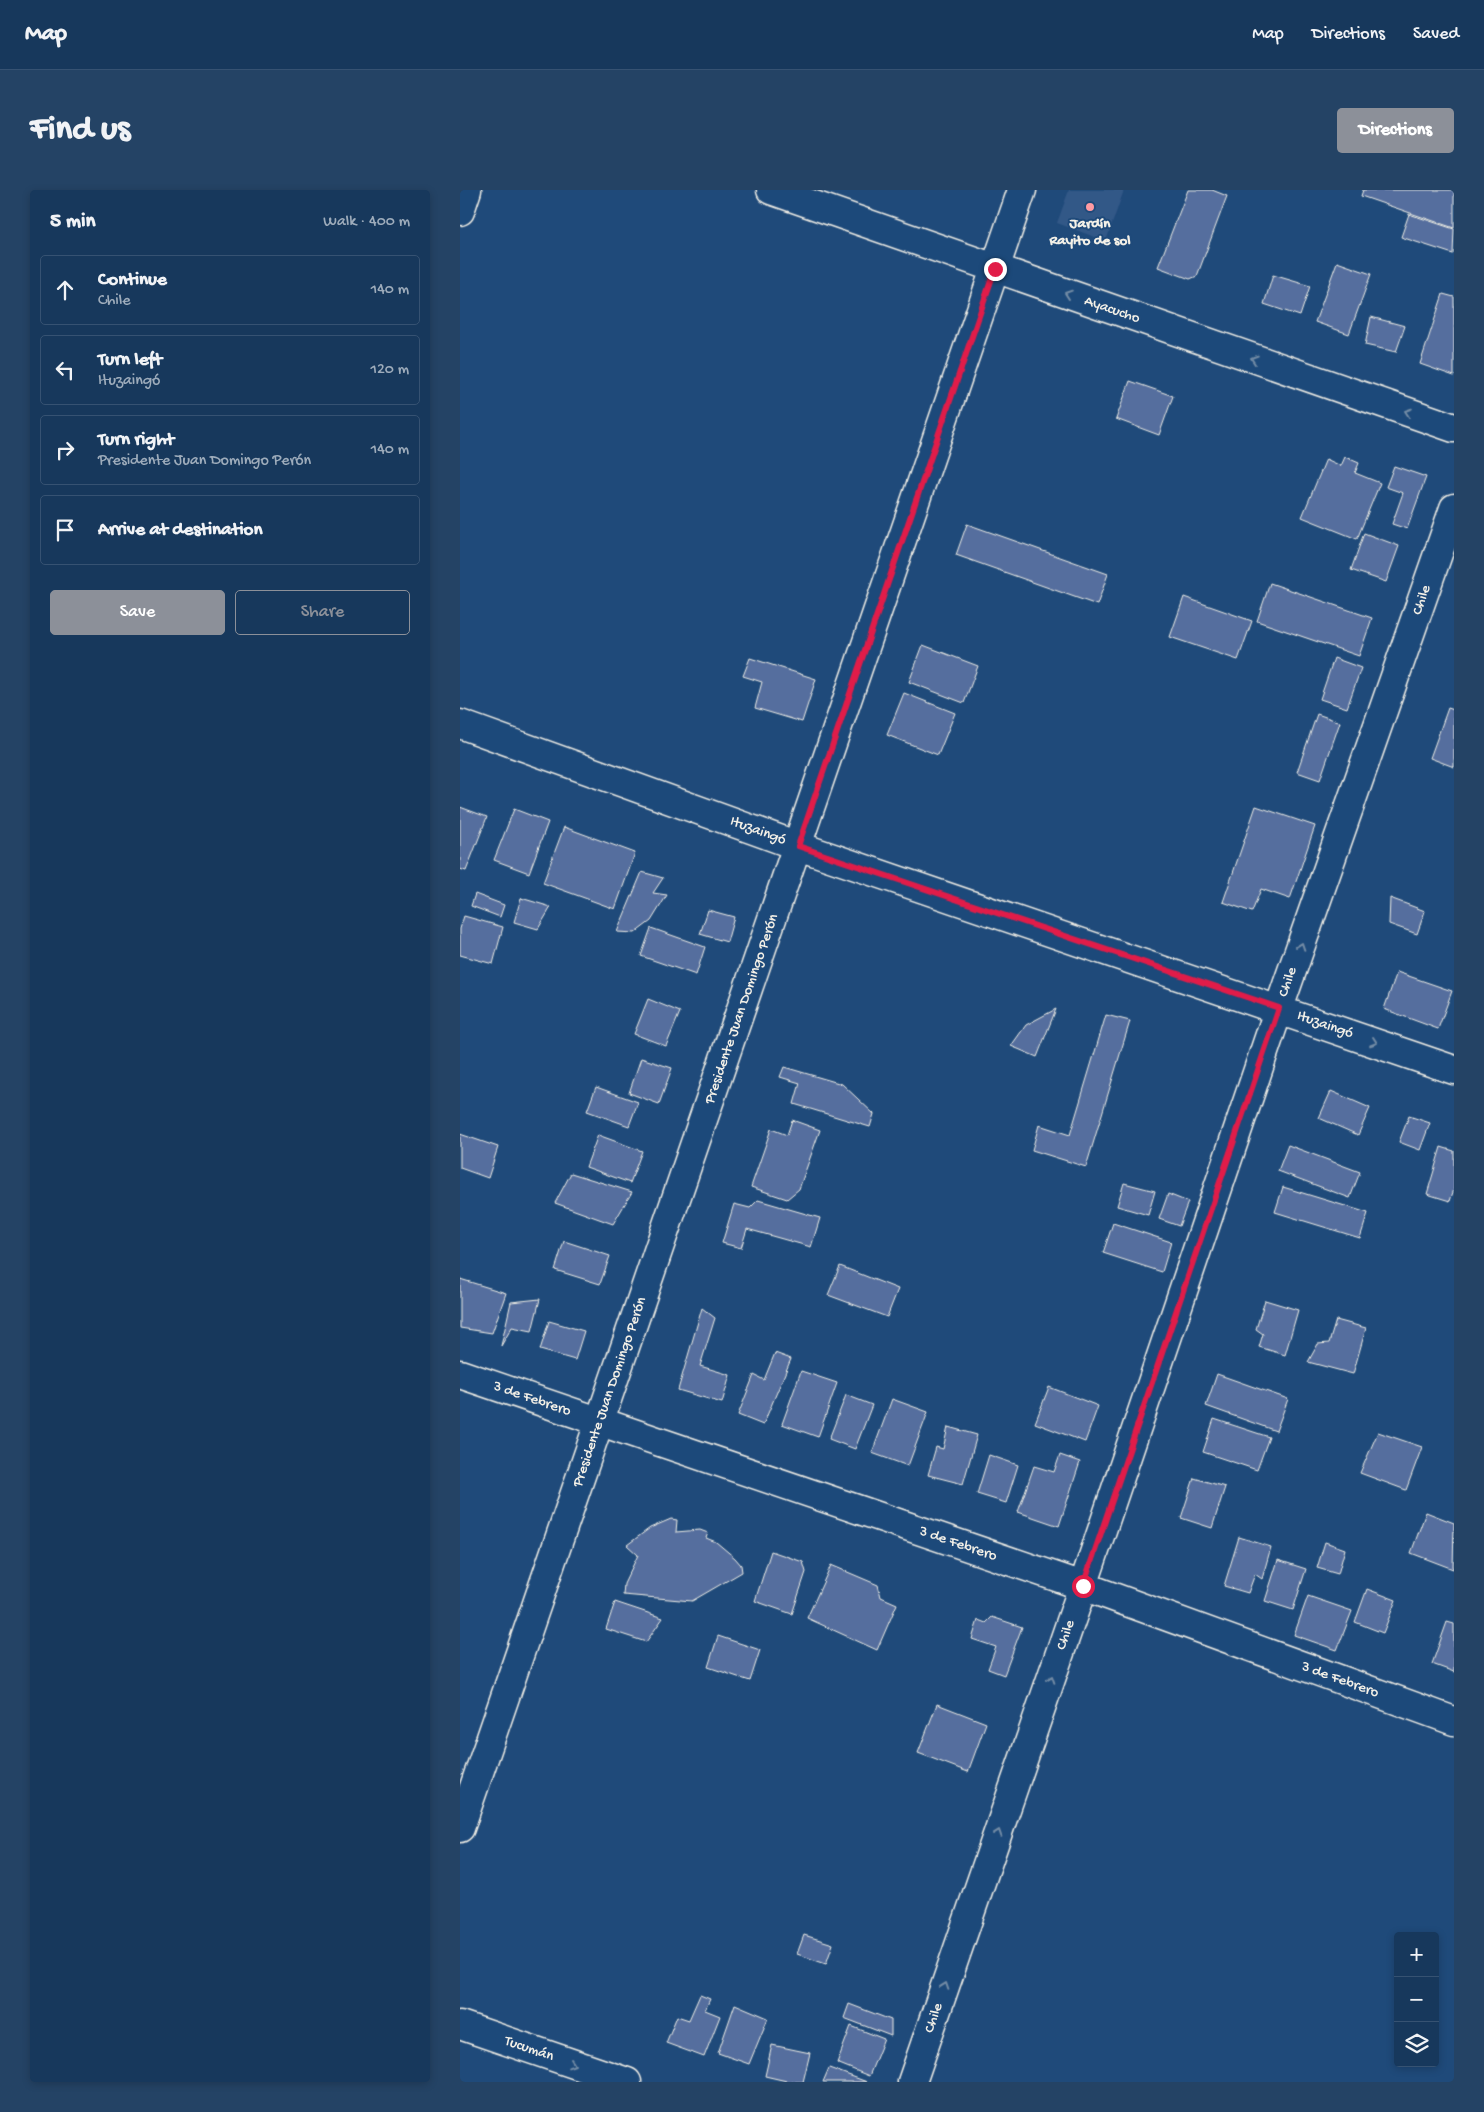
<!DOCTYPE html>
<meta charset="utf-8">
<style>
body{margin:0;font-family:"Gochi Hand",sans-serif;background:#244365;color:#f1f3f6}
.controls{position:absolute;right:15px;bottom:15px;display:grid;overflow:hidden;border-radius:5px;box-shadow:0 2px 8px #0003}
.controls button{width:45px;height:45px;display:grid;place-items:center;padding:0;border:0;border-bottom:1px solid #365272;background:#17385c;color:#f1f3f6;font:25px sans-serif}
.stop{position:absolute;width:15px;height:15px;margin:-11px;border:4px solid #e11d48;border-radius:50%;background:#fff}
.stop.end{background:#e11d48;border-color:#fff;box-shadow:0 1px 5px #0008}
.list{margin:0;padding:0;list-style:none}
h2{display:flex;justify-content:space-between;align-items:center;height:65px;margin:0;padding:0 20px;font-size:21px}
h2 small{font-size:16px;font-weight:400;color:#9eacbb}
.list li{display:grid;grid-template-columns:32px 1fr auto;gap:15px;align-items:center;box-sizing:border-box;height:70px;margin:0 10px 10px;padding:0 10px;border:1px solid #365272;border-radius:5px}
.list b{display:block;font-size:19px;white-space:nowrap}
.list p{margin:0;font-size:16px;white-space:nowrap;color:#9eacbb}
.list em{font-size:16px;font-style:normal;color:#9eacbb}
.actions{display:flex;gap:10px;padding:15px 20px}
.actions a{flex:1;padding:11px 0;border:1px solid #8c9099;border-radius:5px;text-align:center;font-size:18px;color:#8c9099}
.actions .main{background:#8c9099;color:#fff}
.icon{flex:none;width:28px;height:28px;fill:none;stroke:currentColor;stroke-width:2;stroke-linecap:round;stroke-linejoin:round}
.map{position:relative;flex:none;width:994px;height:1892px;overflow:hidden;border-radius:5px}
header{display:flex;align-items:center;gap:30px;box-sizing:border-box;height:70px;padding:0 25px;background:#17385c;border-bottom:1px solid #365272}
header strong{font-size:24px}
nav{display:flex;gap:28px;margin-inline-start:auto;font-size:18px}
.intro{display:flex;align-items:center;justify-content:space-between;box-sizing:border-box;height:120px;padding:0 30px}
h1{margin:0;font-size:35px}
.button{padding:12px 22px;border-radius:5px;background:#8c9099;color:#fff;font-size:18px;font-weight:700}
main{display:flex;gap:30px;padding:0 30px}
aside{flex:1;background:#17385c;border-radius:5px;box-shadow:0 2px 8px #0003}
.map>svg:first-child{display:block}
</style>
<header>
<strong>Map</strong>
<nav><a>Map</a><a>Directions</a><a>Saved</a></nav>
</header>
<div class="intro"><h1>Find us</h1><a class="button">Directions</a></div>
<main>
<aside>
<h2>5 min<small>Walk · 400 m</small></h2>
<ul class="list">
<li><svg class="icon" aria-label="ahead" viewBox="0 0 24 24"><path d="M12 20V5M6 11l6-6 6 6"/></svg><div><b>Continue</b><p>Chile</p></div><em>140 m</em></li>
<li><svg class="icon" aria-label="left" viewBox="0 0 24 24"><path d="M17 20v-9H6M10 6l-5 5 5 5"/></svg><div><b>Turn left</b><p>Ituzaingó</p></div><em>120 m</em></li>
<li><svg class="icon" aria-label="right" viewBox="0 0 24 24"><path d="M7 20v-9h11M14 6l5 5-5 5"/></svg><div><b>Turn right</b><p>Presidente Juan Domingo Perón</p></div><em>140 m</em></li>
<li><svg class="icon" aria-label="arrive" viewBox="0 0 24 24"><path d="M6 21V4h12l-3 4 3 4H6"/></svg><div><b>Arrive at destination</b></div></li>
</ul>
<div class="actions"><a class="main">Save</a><a>Share</a></div>
</aside>
<div class="map">
<svg width="994" height="1892" viewBox="0 0 994 1892">
<rect width="100%" height="100%" fill="#1f4a7a"/>
<filter id="ink" filterUnits="userSpaceOnUse"><feTurbulence type="fractalNoise" baseFrequency=".02" numOctaves="2"/><feDisplacementMap in="SourceGraphic" scale="10" xChannelSelector="R" yChannelSelector="G"/><feConvolveMatrix kernelMatrix="1 2 1 2 8 2 1 2 1" color-interpolation-filters="sRGB"/></filter>
<g filter="url(#ink)">
<path fill="#335887" d="M609 0H664L646 51 597 33Z"/>
<path fill="#556e9e" stroke="#f4f1e8" d="M728 0H752L767 6 737 86 730 89 698 77Z
M903 0H994V38L901 6Z
M949 24 994 39 993 64 941 47Z
M877 72 911 84 889 144 855 132Z
M813 85 850 96 840 126 804 114Z
M983 104 994 107V186L960 174Z
M911 127 945 136 936 162 905 155Z
M670 191 713 206 699 245 656 229Z
M885 267 899 273 895 283 920 293 897 349 842 327 866 269 881 276Z
M934 276 966 287 947 339 932 334 943 303 926 297Z
M507 334 648 384 637 415 496 365Z
M904 343 939 356 926 392 891 380Z
M810 393 912 428 899 466 797 431Z
M724 407 792 431 778 470 710 447Z
M463 455 518 476 504 513 449 492Z
M290 468 356 489 342 532 295 518 302 492 283 486Z
M874 468 901 478 887 518 860 509Z
M444 503 495 523 478 565 427 545Z
M988 518 994 520V577L970 568Z
M857 524 880 532 860 590 837 582Z
M796 616 855 636 830 709 801 699 792 722 763 712Z
M0 617 27 627 6 681 0 679Z
M54 619 88 632 69 683 34 670Z
M104 637 175 663 155 719 83 693Z
M182 682 203 688 193 703 207 705 191 731 175 743 157 742Z
M15 704 44 715 40 727 11 716Z
M61 708 91 717 78 739 54 732Z
M930 708 965 721 957 744 929 734Z
M248 720 274 727 267 752 240 744Z
M4 726 43 737 33 774 0 765V739Z
M191 738 245 757 236 785 181 766Z
M937 782 992 801 978 839 924 819Z
M188 809 220 822 206 856 174 844Z
M596 819 577 867 551 856 566 835Z
M646 825 670 831 626 977 572 960 579 935 610 945Z
M181 868 212 878 199 914 169 903Z
M324 877 382 894 414 924 410 937 334 914 340 893 320 887Z
M136 897 178 912 169 936 127 921Z
M871 901 910 918 898 945 859 928Z
M949 926 970 933 960 960 939 952Z
M332 930 360 940 339 999 327 1009 291 997 311 939 327 945Z
M0 944 38 957 28 988 0 978Z
M138 945 182 961 170 993 126 977Z
M828 955 900 982 890 1008 818 981Z
M981 957 994 961V999L990 1011 967 1004Z
M111 983 172 1002 153 1034 95 1013Z
M664 993 695 1001 688 1025 657 1016Z
M823 997 908 1023 900 1048 815 1022Z
M708 1004 728 1012 719 1036 699 1029Z
M298 1010 360 1028 351 1057 287 1039 281 1058 262 1053 274 1014 290 1018Z
M653 1033 711 1052 702 1082 643 1063Z
M104 1051 150 1066 140 1094 95 1080Z
M380 1076 438 1099 427 1127 368 1105Z
M0 1089 46 1103 32 1143 0 1138Z
M80 1109 72 1141 52 1137 41 1156 51 1112Z
M805 1110 838 1120 825 1165 799 1157 803 1144 796 1139Z
M242 1118 255 1128 240 1176 270 1185 262 1213 218 1200Z
M876 1130 906 1138 893 1184 848 1172 858 1154 869 1153Z
M89 1131 124 1141 115 1170 80 1160Z
M315 1163 331 1169 303 1235 278 1225 294 1185 304 1190Z
M341 1181 377 1193 358 1247 322 1234Z
M757 1184 828 1209 816 1241 746 1216Z
M589 1197 638 1216 625 1252 575 1233Z
M386 1205 412 1215 395 1259 369 1249Z
M432 1209 468 1222 448 1276 412 1263Z
M754 1229 809 1247 797 1280 743 1262Z
M488 1237 517 1245 503 1294 468 1285 476 1257 483 1259Z
M918 1242 962 1257 946 1300 900 1283Z
M529 1265 558 1275 546 1313 517 1304Z
M600 1265 620 1272 599 1336 558 1322 574 1276 594 1282Z
M734 1288 765 1297 752 1338 721 1328Z
M966 1322 994 1333 993 1379 951 1363Z
M211 1329 217 1330 216 1342 240 1340 248 1343 246 1348 256 1352 275 1368 281 1375 282 1382 232 1411 163 1405 164 1394 178 1365 167 1355 190 1338Z
M779 1347 811 1357 802 1389 795 1384 788 1403 764 1396Z
M865 1352 885 1359 878 1384 857 1378Z
M311 1361 343 1372 346 1382 332 1424 295 1411Z
M818 1370 846 1379 833 1420 805 1411Z
M371 1375 418 1395 421 1407 437 1414 417 1460 347 1428Z
M907 1399 936 1410 923 1443 895 1432Z
M848 1406 892 1421 877 1460 834 1445Z
M155 1412 203 1428 186 1452 146 1439Z
M532 1427 562 1437 544 1485 528 1479 536 1457 512 1449 518 1430 526 1433Z
M987 1432 994 1434V1482L972 1474Z
M258 1446 300 1460 290 1491 248 1477Z
M477 1514 526 1533 508 1582 458 1563Z
M344 1745 373 1754 366 1774 337 1764Z
M240 1805 250 1809 245 1820 260 1826 244 1867 206 1853 217 1826 229 1830Z
M275 1814 308 1828 289 1874 258 1863Z
M389 1814 431 1830V1846L384 1828Z
M391 1836 424 1849 409 1886 377 1873Z
M312 1855 350 1863 343 1892H331L305 1886Z
M369 1878 407 1892H363Z"/>
<g fill="none" stroke-linecap="round" stroke-linejoin="round">
<defs>
<path id="minor" d="M311 0 994 238
M0 21 7 0
M0 534 338 656 994 880
M0 1184 623 1396 994 1531
M0 1638 562 0
M0 1835 167 1892
M452 1892 623 1396 819 818 994 318"/>
</defs>
<use href="#minor" stroke="#f4f1e8" stroke-width="31"/>
<use href="#minor" stroke="#1f4a7a" stroke-width="28"/>
</g>
<defs><path id="oneway-chevron" d="M-2-3.5L2.5 0L-2 3.5" fill="none" stroke-width="1.6" stroke-linecap="round" stroke-linejoin="round" transform="scale(1.25)"/></defs>
<g stroke="#748da6">
<use href="#oneway-chevron" transform="translate(608 104) rotate(-161)"/>
<use href="#oneway-chevron" transform="translate(794 169) rotate(-161)"/>
<use href="#oneway-chevron" transform="translate(948 222) rotate(-161)"/>
<use href="#oneway-chevron" transform="translate(841 756) rotate(-71)"/>
<use href="#oneway-chevron" transform="translate(914 852) rotate(19)"/>
<use href="#oneway-chevron" transform="translate(591 1489) rotate(-71)"/>
<use href="#oneway-chevron" transform="translate(538 1643) rotate(-71)"/>
<use href="#oneway-chevron" transform="translate(485 1796) rotate(-71)"/>
<use href="#oneway-chevron" transform="translate(112 1874) rotate(19)"/>
</g>
</g>
<g fill="none" stroke-linecap="round" stroke-linejoin="round" filter="url(#ink)">
<path stroke="#e11d48" stroke-width="6" d="M535 79 338 656 819 818 623 1396"/>
</g>
<circle fill="#ff9aa2" stroke="#1f4a7a" stroke-width="2" cx="630" cy="17" r="5"/>
<g text-anchor="middle" dominant-baseline="central" stroke-width="4" stroke-linejoin="round" paint-order="stroke">
<g font-size="15" font-weight="bold" fill="#f4f1e8" stroke="#1f4a7a">
<text x="630" y="34">Jardín<tspan x="630" dy="17">Rayito de sol</tspan></text>
</g>
<g font-size="15" fill="#f4f1e8" stroke="#1f4a7a">
<text transform="translate(652 120) rotate(19)">Ayacucho</text>
<text transform="translate(962 410) rotate(-71)">Chile</text>
<text transform="translate(298 641) rotate(20)">Ituzaingó</text>
<text transform="translate(828 792) rotate(-71)">Chile</text>
<text transform="translate(282 819) rotate(-71)">Presidente Juan Domingo Perón</text>
<text transform="translate(865 835) rotate(19)">Ituzaingó</text>
<text transform="translate(150 1202) rotate(-71)">Presidente Juan Domingo Perón</text>
<text transform="translate(72 1209) rotate(19)">3 de Febrero</text>
<text transform="translate(498 1354) rotate(19)">3 de Febrero</text>
<text transform="translate(606 1445) rotate(-71)">Chile</text>
<text transform="translate(880 1490) rotate(20)">3 de Febrero</text>
<text transform="translate(474 1828) rotate(-71)">Chile</text>
<text transform="translate(69 1859) rotate(19)">Tucumán</text>
</g>
</g>
</svg>
<div class="controls">
<button>+</button>
<button>−</button>
<button><svg class="icon" aria-label="layers" viewBox="0 0 24 24"><path d="M12 4l9 5-9 5-9-5zM3 14l9 5 9-5"/></svg></button>
</div>
<div class="stop" style="left:623px;top:1396px"></div>
<div class="stop end" style="left:535px;top:79px"></div>
</div>
</main>
